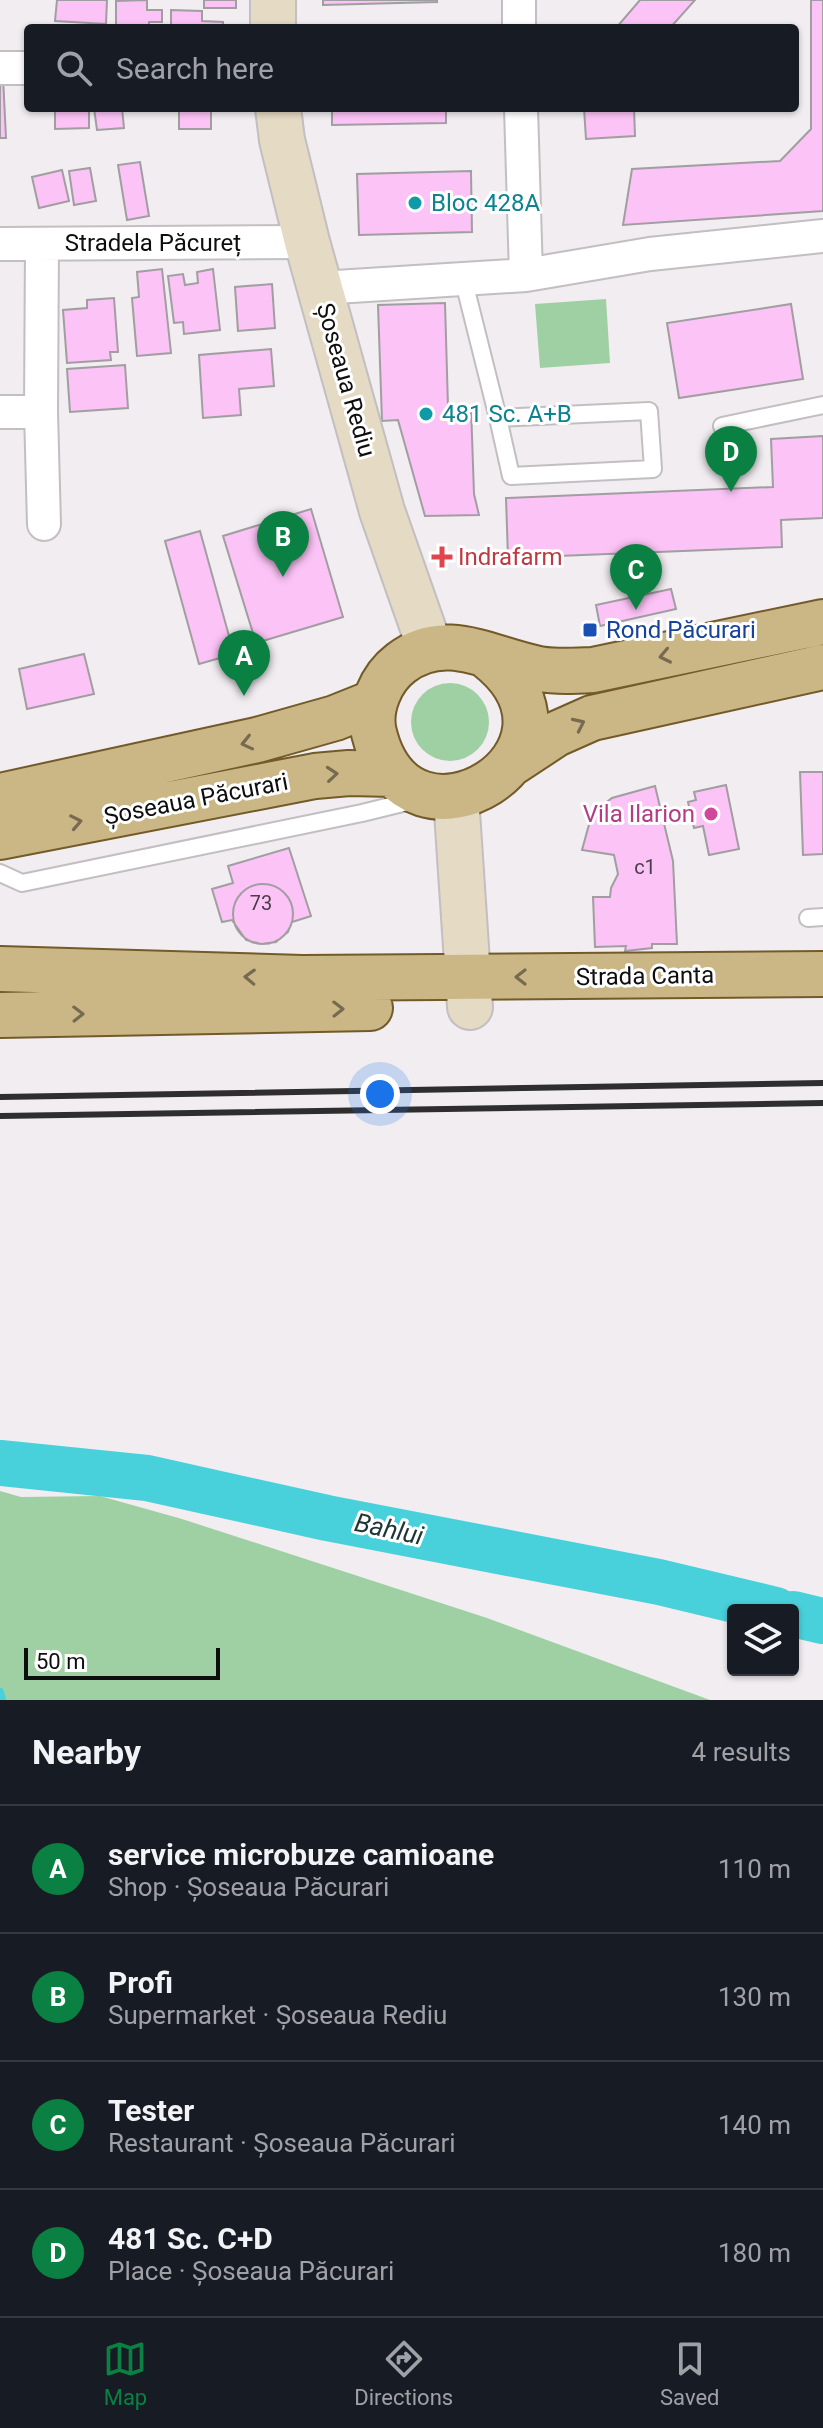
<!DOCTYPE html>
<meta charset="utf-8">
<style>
body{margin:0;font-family:Roboto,sans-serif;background:#20242c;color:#f1f3f6}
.controls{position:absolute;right:24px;bottom:24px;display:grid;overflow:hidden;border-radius:8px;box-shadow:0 2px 6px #0004}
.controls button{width:72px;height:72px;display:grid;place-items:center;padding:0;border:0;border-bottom:2px solid #363941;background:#171b24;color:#f1f3f6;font:40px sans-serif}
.scale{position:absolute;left:24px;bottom:20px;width:196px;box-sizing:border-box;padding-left:8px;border:4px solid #0f0e0f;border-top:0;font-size:22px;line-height:28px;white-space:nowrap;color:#0f0e0f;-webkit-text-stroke:6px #fff;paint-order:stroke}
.you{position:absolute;left:380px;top:1094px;width:28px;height:28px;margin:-20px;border:6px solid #fff;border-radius:50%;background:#1a73e8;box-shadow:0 0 0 12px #1a73e833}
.badge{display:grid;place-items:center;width:52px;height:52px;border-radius:50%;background:#0b8043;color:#fff;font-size:26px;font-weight:700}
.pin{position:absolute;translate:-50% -66px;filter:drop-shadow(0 2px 4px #0008)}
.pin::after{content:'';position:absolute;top:42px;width:28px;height:24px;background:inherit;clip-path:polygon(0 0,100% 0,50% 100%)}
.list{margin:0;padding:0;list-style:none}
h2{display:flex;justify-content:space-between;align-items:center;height:104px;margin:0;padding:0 32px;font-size:34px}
h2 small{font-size:26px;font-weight:400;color:#9ea1a6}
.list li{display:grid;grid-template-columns:52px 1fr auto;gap:24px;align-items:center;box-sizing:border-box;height:128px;padding:0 32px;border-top:2px solid #363941}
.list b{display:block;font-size:30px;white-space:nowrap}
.list p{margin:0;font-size:26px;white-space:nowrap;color:#9ea1a6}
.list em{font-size:26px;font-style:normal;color:#9ea1a6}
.icon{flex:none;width:44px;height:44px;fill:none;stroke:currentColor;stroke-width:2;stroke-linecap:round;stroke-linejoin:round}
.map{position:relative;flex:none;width:823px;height:1700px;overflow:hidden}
.search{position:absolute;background:#171b24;box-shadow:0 2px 6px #0004;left:24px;right:24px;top:24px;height:88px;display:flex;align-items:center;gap:20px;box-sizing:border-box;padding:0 28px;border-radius:8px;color:#9ea1a6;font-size:30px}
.sheet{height:616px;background:#171b24}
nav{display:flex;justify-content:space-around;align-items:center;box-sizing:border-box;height:112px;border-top:2px solid #363941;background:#171b24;font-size:22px;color:#9ea1a6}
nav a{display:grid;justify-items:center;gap:4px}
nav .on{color:#0b8043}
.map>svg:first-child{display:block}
</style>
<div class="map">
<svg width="823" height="1700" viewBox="0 0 823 1700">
<rect width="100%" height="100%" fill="#f1edf1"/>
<path fill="#9fd0a3" d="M606 299 610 363 540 368 535 304Z
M411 722a39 39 0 1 1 78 0a39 39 0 1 1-78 0Z
M0 1491 21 1497 100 1496 182 1519 487 1618 710 1700H0Z"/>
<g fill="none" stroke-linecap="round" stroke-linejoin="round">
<path stroke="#48d1db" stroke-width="8" d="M0 1692 2 1700"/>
<path stroke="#48d1db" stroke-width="46" d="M0 1463 147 1478 327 1518 659 1582 776 1610
M793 1614 823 1621"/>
</g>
<path fill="#fcc3f6" stroke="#a19ea1" stroke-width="2" d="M57 0H107L106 24 55 21Z
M147 0V10H162V22H149V28H116V1Z
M204 0H236V8H204Z
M323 0H437V2L323 5Z
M640 0H695L670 28H616Z
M811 0H823V211L623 225 632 169 780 161 811 129Z
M171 10 202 11V21L223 22V28H171Z
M0 77H3L6 138H0Z
M55 108H89V128L55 129Z
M94 108H122L124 128 97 130Z
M179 108H211V129H179Z
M332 108H446V123L332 125Z
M584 108H634L635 136 586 139Z
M140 162 149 216 127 220 118 165Z
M90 168 96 201 74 205 69 171Z
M62 170 69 201 39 208 32 177Z
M471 171 472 232 359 235 357 174Z
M162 269 171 353 137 356 132 298 139 297 137 272Z
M213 269 220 330 184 334 183 322 174 323 168 276 183 274 185 285 198 283 197 272Z
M272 284 275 328 238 331 235 287Z
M114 298 118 352H110L111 360 67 363 63 310 87 308V300Z
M445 303 448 407H471L474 494 479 515 425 516 398 420 382 421 378 305Z
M791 304 803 379 679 398 667 323Z
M271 349 274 386 239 389 241 415 203 418 199 355Z
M125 365 128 408 70 412 67 369Z
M823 436V518L781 520 782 547 508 558 506 498 773 487 771 439Z
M311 509 343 617 256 643 223 536Z
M200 531 234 654 199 664 165 541Z
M671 589 676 609 600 626 596 605Z
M84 654 94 694 27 709 19 669Z
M800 772H823V854L803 855Z
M726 785 739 849 709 855 703 826 694 828 688 802 696 800 694 792Z
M655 786 673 861 677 944H652V948L625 951 626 946 595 947 593 897H610L611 888 618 874 614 855 582 850 590 821 599 808 612 798Z
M289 848 311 916 292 922 288 932 276 942 261 944 246 940 232 920 222 922 212 889 233 883 228 866Z
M233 914a30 30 0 1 1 60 0a30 30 0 1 1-60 0Z"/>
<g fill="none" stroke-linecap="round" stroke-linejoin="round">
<defs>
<path id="lane" d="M463 278 498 418 649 411 653 469 511 476 498 418
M722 426 823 405
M0 873 22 883 362 813 419 799
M808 918 823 917"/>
<path id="street" d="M519 0V28
M0 68H28
M0 244 307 242
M42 244 41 412 44 524
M526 275 650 254 823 236
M320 288 526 275 521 108
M0 412H41"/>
<path id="secondary" d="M273 0V28
M278 108 282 140 307 242 382 511 430 648
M456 797 470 1007"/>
<path id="primary" d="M488 657C607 751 408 874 374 733 368 708 381 678 401 663 445 629 491 660 539 669 557 672 575 671 593 670L823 622
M512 763 556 734 592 718 823 667
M0 796 257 740 335 718 375 702
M0 837 315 776 349 773 393 774
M0 969 302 978 823 974
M0 1015 370 1008"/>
</defs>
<use href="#lane" stroke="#c2bec1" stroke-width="20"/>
<use href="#street" stroke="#c2bec1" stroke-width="36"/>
<use href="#secondary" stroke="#c2bec1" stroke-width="48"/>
<use href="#primary" stroke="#725b28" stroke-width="48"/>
<use href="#lane" stroke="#fff" stroke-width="16"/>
<use href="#street" stroke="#fff" stroke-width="32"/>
<use href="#secondary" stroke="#e5dac3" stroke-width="44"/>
<use href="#primary" stroke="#cbb686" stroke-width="44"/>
<path stroke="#2f2e2f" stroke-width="6" d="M0 1097 823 1083
M0 1116 823 1103"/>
</g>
<defs><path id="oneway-chevron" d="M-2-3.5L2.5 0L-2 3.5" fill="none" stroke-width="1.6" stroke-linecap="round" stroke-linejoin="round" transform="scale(2)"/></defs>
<g stroke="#766a50">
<use href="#oneway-chevron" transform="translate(665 656) rotate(168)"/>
<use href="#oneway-chevron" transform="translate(579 724) rotate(-25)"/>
<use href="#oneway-chevron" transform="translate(247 743) rotate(167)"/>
<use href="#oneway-chevron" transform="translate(332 774) rotate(-5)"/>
<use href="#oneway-chevron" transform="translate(76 822) rotate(-11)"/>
<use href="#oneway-chevron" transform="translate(250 977) rotate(-178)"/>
<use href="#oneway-chevron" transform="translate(521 977) rotate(180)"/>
<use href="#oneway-chevron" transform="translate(338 1009) rotate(-1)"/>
<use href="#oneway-chevron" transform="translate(78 1014) rotate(-1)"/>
</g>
<g fill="#0f9aa8" stroke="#fff" stroke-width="3">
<circle cx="415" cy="203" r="8"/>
<circle cx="426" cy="414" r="8"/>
</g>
<path fill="#e0444e" stroke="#fff" stroke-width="3" d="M438 545h8v8h8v8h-8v8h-8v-8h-8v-8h8z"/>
<rect fill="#1a4fb4" stroke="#fff" stroke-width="3" x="582" y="622" width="16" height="16" rx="4"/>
<circle fill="#d1479c" stroke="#fff" stroke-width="3" cx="711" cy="814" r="8"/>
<g text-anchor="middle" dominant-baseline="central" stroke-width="6" stroke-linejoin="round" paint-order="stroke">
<g font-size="20" fill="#4a3b49">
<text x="645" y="867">c1</text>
<text x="261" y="903">73</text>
</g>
<g font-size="24" fill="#0d838f" stroke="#fff" text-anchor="start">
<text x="431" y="203">Bloc 428A</text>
<text x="442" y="414">481 Sc. A+B</text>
</g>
<g font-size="24" fill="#0f0e0f" stroke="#fff">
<text x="153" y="243">Stradela Păcureț</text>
<text transform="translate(346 380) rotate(74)">Șoseaua Rediu</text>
<text transform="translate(196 799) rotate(-11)">Șoseaua Păcurari</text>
<text transform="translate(645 976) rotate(-1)">Strada Canta</text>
</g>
<g font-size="24" fill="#be3a42" stroke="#fff" text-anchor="start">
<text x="458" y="557">Indrafarm</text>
</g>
<g font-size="24" fill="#164399" stroke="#fff" text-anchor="start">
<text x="606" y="630">Rond Păcurari</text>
</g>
<g font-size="24" fill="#b23c85" stroke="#fff" text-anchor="end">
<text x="695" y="814">Vila Ilarion</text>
</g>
<g font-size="26" font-style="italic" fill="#1e3637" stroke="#fff">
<text transform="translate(389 1529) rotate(12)">Bahlui</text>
</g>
</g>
</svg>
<div class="controls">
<button><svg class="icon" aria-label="layers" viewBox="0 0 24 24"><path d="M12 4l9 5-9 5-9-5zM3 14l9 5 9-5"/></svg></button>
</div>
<div class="scale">50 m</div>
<div class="you"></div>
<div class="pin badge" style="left:244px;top:696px">A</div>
<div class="pin badge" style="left:283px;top:577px">B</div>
<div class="pin badge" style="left:636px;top:610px">C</div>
<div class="pin badge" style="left:731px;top:492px">D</div>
<div class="search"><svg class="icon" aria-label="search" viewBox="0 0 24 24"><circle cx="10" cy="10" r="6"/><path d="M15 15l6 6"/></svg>Search here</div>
</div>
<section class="sheet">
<h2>Nearby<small>4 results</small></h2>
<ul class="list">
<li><span class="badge">A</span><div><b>service microbuze camioane</b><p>Shop · Șoseaua Păcurari</p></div><em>110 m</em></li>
<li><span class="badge">B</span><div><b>Profi</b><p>Supermarket · Șoseaua Rediu</p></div><em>130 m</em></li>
<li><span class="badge">C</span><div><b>Tester</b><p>Restaurant · Șoseaua Păcurari</p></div><em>140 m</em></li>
<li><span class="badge">D</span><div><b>481 Sc. C+D</b><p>Place · Șoseaua Păcurari</p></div><em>180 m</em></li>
</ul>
</section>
<nav>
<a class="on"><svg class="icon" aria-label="map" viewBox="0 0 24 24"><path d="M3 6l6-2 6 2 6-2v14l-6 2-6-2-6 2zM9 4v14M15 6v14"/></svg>Map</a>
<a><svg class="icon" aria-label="directions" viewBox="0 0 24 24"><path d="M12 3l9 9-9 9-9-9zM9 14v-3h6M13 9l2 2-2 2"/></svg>Directions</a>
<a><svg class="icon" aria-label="saved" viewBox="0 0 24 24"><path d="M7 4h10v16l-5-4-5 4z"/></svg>Saved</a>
</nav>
